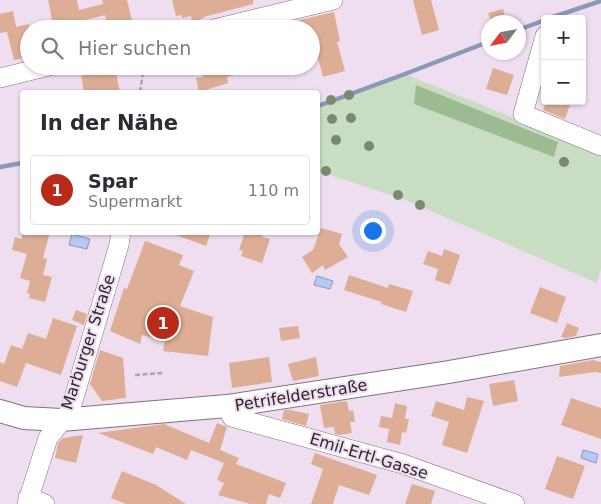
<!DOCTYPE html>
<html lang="de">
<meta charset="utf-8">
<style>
body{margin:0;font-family:"DejaVu Sans",sans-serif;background:#f2f2f3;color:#2b2b33}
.controls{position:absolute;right:15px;top:15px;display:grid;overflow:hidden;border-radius:5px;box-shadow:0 1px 4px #0004}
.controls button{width:45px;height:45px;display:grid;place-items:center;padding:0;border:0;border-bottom:1px solid #e1e1e2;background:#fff;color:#2b2b33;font:25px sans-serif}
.compass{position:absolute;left:481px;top:15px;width:45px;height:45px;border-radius:50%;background:#fff;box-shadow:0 1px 4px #0004;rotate:238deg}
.you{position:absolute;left:372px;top:230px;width:18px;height:18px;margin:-12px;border:4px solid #fff;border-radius:50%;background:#1a73e8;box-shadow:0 0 0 8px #1a73e833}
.badge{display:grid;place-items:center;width:32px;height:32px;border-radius:50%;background:#b72b18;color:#fff;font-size:16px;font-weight:700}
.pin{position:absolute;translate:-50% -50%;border:2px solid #fff;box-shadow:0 1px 5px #0006}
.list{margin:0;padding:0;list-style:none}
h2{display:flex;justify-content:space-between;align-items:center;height:65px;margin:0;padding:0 20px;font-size:21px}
h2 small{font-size:16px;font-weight:400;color:#7c7c81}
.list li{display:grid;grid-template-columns:32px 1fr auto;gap:15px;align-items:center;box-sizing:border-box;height:70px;margin:0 10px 10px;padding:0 10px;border:1px solid #e1e1e2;border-radius:5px}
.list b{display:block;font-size:19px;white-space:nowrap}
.list p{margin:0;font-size:16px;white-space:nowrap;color:#7c7c81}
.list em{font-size:16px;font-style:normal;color:#7c7c81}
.icon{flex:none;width:28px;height:28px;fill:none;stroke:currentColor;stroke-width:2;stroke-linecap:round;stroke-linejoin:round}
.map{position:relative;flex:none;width:601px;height:504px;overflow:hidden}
.search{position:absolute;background:#fff;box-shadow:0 1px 4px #0004;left:20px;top:20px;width:300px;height:55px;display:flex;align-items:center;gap:12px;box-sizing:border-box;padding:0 18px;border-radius:28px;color:#7c7c81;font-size:19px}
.panel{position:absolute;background:#fff;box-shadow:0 1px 4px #0004;left:20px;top:90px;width:300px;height:145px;border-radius:5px}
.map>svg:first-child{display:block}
</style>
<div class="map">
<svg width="601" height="504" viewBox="0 0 601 504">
<rect width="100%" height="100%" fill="#eedeef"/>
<path fill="#c9ddc2" d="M405 74 601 153V269L597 283 403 199 318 171V106Z"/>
<path fill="#9dbb92" d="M416 85 558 142 554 157 414 104Z"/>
<path fill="#b4c9f4" stroke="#8c98b8" d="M72 234 90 239 87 249 69 245Z
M317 276 333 281 330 289 314 285Z
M583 450 598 454 596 463 581 458Z"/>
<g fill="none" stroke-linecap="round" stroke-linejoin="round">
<path stroke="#8c98b8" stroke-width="4.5" d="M547 19 601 1
M518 30 545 20
M318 106 405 74 488 42
M0 167 22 163"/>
</g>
<path fill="#ddae95" d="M48 0H77L79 10 103 4 102 0H127L132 21 108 27 105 15 81 21 83 28 54 29Z
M172 0H253V4L204 17V18L192 22 191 16 182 18V15L176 16Z
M413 0H431L439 30 422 35Z
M503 9 506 22H491L488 13Z
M13 11 16 27 29 24V57L14 60 7 32 0 33V14Z
M334 12 340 41 337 42 345 71 323 77 313 39H311V29H278V25Z
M201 66H253L254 70 227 77 228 83 199 92 196 78 203 77Z
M115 68 120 92H84L81 76Z
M493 68 514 75 507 95 486 89Z
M546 101H559L570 105 565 119 543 110Z
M321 228 342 234 339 244 348 257 325 270 323 265 312 273 302 257 313 250Z
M23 232H50L43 258 47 259 43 275 52 277 45 302 29 298 30 294 27 293 30 281 20 278 27 254 12 250 15 237 21 239Z
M173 232H211L206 246 173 234Z
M245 232H263L262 237 270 239 262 263 241 256 243 251 239 250Z
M145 241 183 255 179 265 194 271 180 306 213 317 208 356 163 351 165 341 142 335 140 344 110 331 124 288 127 289Z
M444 249 460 255 450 285 435 280 438 269 423 264 428 251 442 256Z
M349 275 388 288 389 284 413 291 406 312 381 304 382 302 344 290Z
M540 287 566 297 557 323 530 313Z
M76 310 87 314 84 325 72 320Z
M53 318 77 326 61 375 26 363 17 387 0 381V362L4 364 11 345 22 349 28 333 46 339Z
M567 323 579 328 576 336 565 338 561 337Z
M298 326 300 338 281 341 279 328Z
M100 350 123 358 126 398 102 401 90 384Z
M269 357 272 382 232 388 229 363Z
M316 357 319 376 293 381 288 364Z
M593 360 601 362V373L595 372 559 377 560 366Z
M514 380 518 401 493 406 489 384Z
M467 397 484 401 467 453 442 445 449 422 431 416 436 401 464 410Z
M571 398 601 408V439L561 425Z
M347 401 349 411 353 410 355 422H350L352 433 340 435 335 434 334 427 324 428 320 405Z
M395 403 407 406 405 419H409L406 433 402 432 400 445 387 442 389 429 379 427 381 416 392 418Z
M284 410H290L309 414 306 426 282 419Z
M217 423 227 427 220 450 239 458 236 464 286 483 280 498 269 494 266 504H250L218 495 224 483 217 480 224 463 191 450 187 460 156 447 153 454 98 433 164 424 209 443Z
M83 435 76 463 55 458 58 443 63 438Z
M315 453 377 475 369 495 339 485 333 504H311L323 469 311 464Z
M557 456 585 466 573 499 545 489Z
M122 471 156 485 186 504H126L111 498Z
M412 484 435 491 431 504H405Z"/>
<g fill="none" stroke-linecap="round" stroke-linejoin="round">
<defs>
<path id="minor" d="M214 29 333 0
M545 36 523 114 601 146
M0 78 49 66
M227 406 232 417 403 464 515 504
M28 497 45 504
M27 504 48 438 70 411 119 245 121 232"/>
<path id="major" d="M0 411 24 418 61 420 227 406 449 372 601 345"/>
</defs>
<use href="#minor" stroke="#807281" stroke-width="20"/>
<use href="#major" stroke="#807281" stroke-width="24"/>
<path stroke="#afa2b0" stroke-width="2.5" stroke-dasharray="5 2.5" stroke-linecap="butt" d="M140 92 144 66
M135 375 162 373"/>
<use href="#minor" stroke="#fff" stroke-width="19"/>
<use href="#major" stroke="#fff" stroke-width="22"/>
</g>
<g fill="#7b8970">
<circle cx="349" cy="95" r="5"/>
<circle cx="331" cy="100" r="5"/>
<circle cx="351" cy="118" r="5"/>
<circle cx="332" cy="119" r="5"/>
<circle cx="336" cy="140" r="5"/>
<circle cx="369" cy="146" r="5"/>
<circle cx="564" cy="162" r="5"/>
<circle cx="326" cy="171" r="5"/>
<circle cx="398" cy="195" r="5"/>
<circle cx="420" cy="205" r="5"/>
</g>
<g text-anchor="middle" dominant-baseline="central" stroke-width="4" stroke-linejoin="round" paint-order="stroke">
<g font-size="16" fill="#2d272d" stroke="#eedeef">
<text transform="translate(88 342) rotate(-72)">Marburger Straße</text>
<text transform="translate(301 395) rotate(-9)">Petrifelderstraße</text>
<text transform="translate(369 456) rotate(17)">Emil-Ertl-Gasse</text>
</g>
</g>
</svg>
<div class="controls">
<button>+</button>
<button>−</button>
</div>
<svg class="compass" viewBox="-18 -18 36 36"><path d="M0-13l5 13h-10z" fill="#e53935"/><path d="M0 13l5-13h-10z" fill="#7c7c81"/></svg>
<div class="you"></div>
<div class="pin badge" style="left:163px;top:323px">1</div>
<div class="search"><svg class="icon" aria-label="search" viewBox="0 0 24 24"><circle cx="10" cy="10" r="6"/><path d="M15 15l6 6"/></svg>Hier suchen</div>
<section class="panel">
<h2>In der Nähe<small></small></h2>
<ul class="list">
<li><span class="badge">1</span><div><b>Spar</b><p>Supermarkt</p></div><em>110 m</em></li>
</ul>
</section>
</div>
